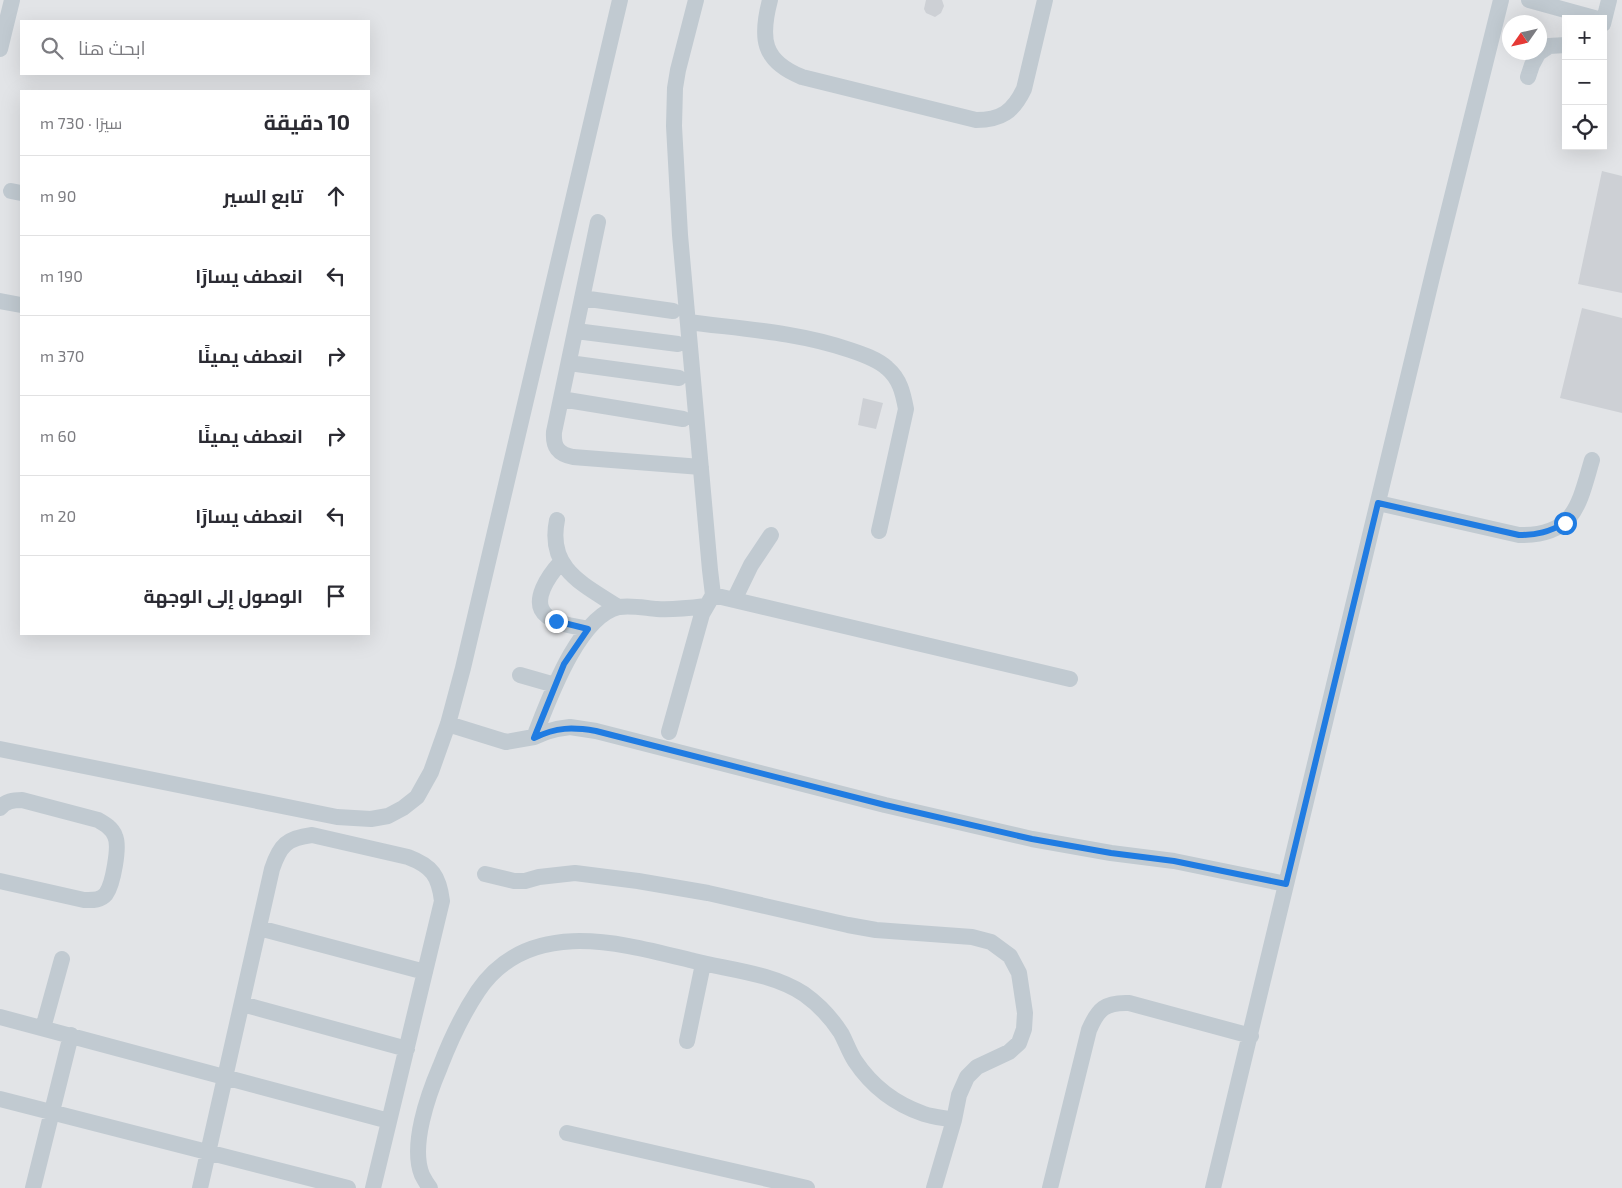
<!DOCTYPE html>
<html lang="ar">
<meta charset="utf-8">
<style>
body{margin:0;font-family:"Exo 2",Cairo,sans-serif;background:#f2f2f3;color:#2b2b33;direction:rtl}
.controls{position:absolute;right:15px;top:15px;display:grid;overflow:hidden;border-radius:0px;box-shadow:0 5px 20px #0002}
.controls button{width:45px;height:45px;display:grid;place-items:center;padding:0;border:0;border-bottom:1px solid #e1e1e2;background:#fff;color:#2b2b33;font:25px sans-serif}
.compass{position:absolute;left:1502px;top:15px;width:45px;height:45px;border-radius:50%;background:#fff;box-shadow:0 5px 20px #0002;rotate:236deg}
.stop{position:absolute;width:15px;height:15px;margin:-11px;border:4px solid #207ce2;border-radius:50%;background:#fff}
.stop.end{background:#207ce2;border-color:#fff;box-shadow:0 1px 5px #0008}
.list{margin:0;padding:0;list-style:none}
h2{display:flex;justify-content:space-between;align-items:center;height:65px;margin:0;padding:0 20px;font-size:21px}
h2 small{font-size:16px;font-weight:400;color:#7c7c81}
.list li{display:grid;grid-template-columns:32px 1fr auto;gap:15px;align-items:center;box-sizing:border-box;height:80px;padding:0 20px;border-top:1px solid #e1e1e2}
.list b{display:block;font-size:19px;white-space:nowrap}
.list em{font-size:16px;font-style:normal;color:#7c7c81}
.icon{flex:none;width:28px;height:28px;fill:none;stroke:currentColor;stroke-width:2;stroke-linecap:round;stroke-linejoin:round}
.map{position:relative;flex:none;width:1622px;height:1188px;overflow:hidden;direction:ltr}
.search{position:absolute;background:#fff;box-shadow:0 5px 20px #0002;left:20px;top:20px;width:350px;height:55px;display:flex;align-items:center;gap:12px;box-sizing:border-box;padding:0 18px;border-radius:0px;color:#7c7c81;font-size:19px}
.panel{position:absolute;background:#fff;box-shadow:0 5px 20px #0002;left:20px;top:90px;width:350px;height:545px;border-radius:0px;direction:rtl}
.map>svg:first-child{display:block}
</style>
<div class="map">
<svg width="1622" height="1188" viewBox="0 0 1622 1188">
<rect width="100%" height="100%" fill="#f5f3f3"/>
<path fill="#e2e4e7" fill-rule="evenodd" d="M0 0H1622V1188H0ZM1566 19H1603V146H1566ZM21 21H369V74H21ZM1510 22H1540V52H1510ZM21 91H369V634H21Z"/>
<path fill="#cdd0d5" d="M926 0H942L944 6 941 13 935 17 926 13 924 9Z
M1602 171 1622 176V293L1578 284Z
M1582 308 1622 318V413L1560 398Z
M863 398 883 403 876 429 858 425Z"/>
<g fill="none" stroke-linecap="round" stroke-linejoin="round">
<path stroke="#c1cad1" stroke-width="16" d="M770 0C760 38 762 61 802 77L976 120C1001 120 1013 112 1024 89L1045 0
M1529 0 1598 19
M1603 24 1609 0
M0 49 12 0
M1540 52 1549 46 1566 45
M1528 77 1532 65 1539 52
M11 191 21 193
M598 222 554 432C553 447 558 454 573 457L701 467
M582 298 673 311
M0 301 21 305
M688 322C742 329 798 332 850 350 862 354 877 359 887 368 900 379 903 393 906 409L879 531
M576 331 678 344
M569 363 679 378
M561 399 683 419
M1378 503 1519 535C1575 536 1579 504 1592 460
M557 520C547 569 583 584 618 607
M561 562C550 574 529 602 547 616 559 625 575 626 588 629
M713 595 1070 679
M734 600 751 565 771 535
M520 675 555 685
M448 724 506 742 534 737 546 732 557 729 570 727 596 731 885 805 1032 839 1111 853 1174 861 1286 884
M669 732 702 614 713 595 710 570 680 235 674 126 675 88 678 70 696 0
M534 737C548 702 578 616 619 607 631 605 645 608 657 609 673 610 690 608 706 606
M0 749 337 817 371 819 388 816 403 808 417 797 431 772 448 724 463 668 620 0
M0 808C6 801 13 800 22 800L98 820C105 824 112 828 115 836 120 846 113 884 106 894 100 901 92 900 84 900L0 881
M485 874 514 881H525L539 877 575 873 638 881 708 893 848 925 876 930 972 937 991 942 1010 956 1019 973 1025 1013 1024 1029 1019 1043 1009 1052 977 1067 967 1077 959 1095 954 1120 934 1188
M259 928 425 972
M242 1004 407 1049
M0 1017 389 1121
M43 1028 62 959
M687 1041 703 964
M0 1099 348 1188
M567 1133 807 1188
M33 1188 71 1035
M200 1188 272 869C280 845 287 838 312 835L408 857C432 866 439 876 442 901L373 1188
M430 1188C427 1184 424 1179 422 1175 410 1146 428 1095 440 1067 450 1041 462 1015 478 991 529 916 621 943 694 961 730 970 772 973 804 994 818 1004 832 1019 841 1033 846 1042 849 1052 855 1061 871 1085 895 1104 924 1114 933 1117 944 1118 954 1120
M1050 1188 1089 1030C1098 1009 1105 1002 1129 1003L1251 1036
M1213 1188 1434 269 1501 0"/>
</g>
<g fill="none" stroke-linecap="round" stroke-linejoin="round">
<path stroke="#207ce2" stroke-width="6" d="M556 621 588 629 564 664 534 738C557 727 572 727 596 731L885 805 1032 839 1111 853 1174 861 1286 884 1378 503 1519 535C1537 535 1549 532 1565 523"/>
</g>
</svg>
<div class="controls">
<button>+</button>
<button>−</button>
<button><svg class="icon" aria-label="locate" viewBox="0 0 24 24"><circle cx="12" cy="12" r="6"/><path d="M12 2v4M12 18v4M2 12h4M18 12h4"/></svg></button>
</div>
<svg class="compass" viewBox="-18 -18 36 36"><path d="M0-13l5 13h-10z" fill="#e53935"/><path d="M0 13l5-13h-10z" fill="#7c7c81"/></svg>
<div class="stop" style="left:1565px;top:523px"></div>
<div class="stop end" style="left:556px;top:621px"></div>
<div class="search"><svg class="icon" aria-label="search" viewBox="0 0 24 24"><circle cx="10" cy="10" r="6"/><path d="M15 15l6 6"/></svg>ابحث هنا</div>
<section class="panel">
<h2>10 دقيقة<small>سيرًا · 730 m</small></h2>
<ul class="list">
<li><svg class="icon" aria-label="ahead" viewBox="0 0 24 24"><path d="M12 20V5M6 11l6-6 6 6"/></svg><div><b>تابع السير</b></div><em>90 m</em></li>
<li><svg class="icon" aria-label="left" viewBox="0 0 24 24"><path d="M17 20v-9H6M10 6l-5 5 5 5"/></svg><div><b>انعطف يسارًا</b></div><em>190 m</em></li>
<li><svg class="icon" aria-label="right" viewBox="0 0 24 24"><path d="M7 20v-9h11M14 6l5 5-5 5"/></svg><div><b>انعطف يمينًا</b></div><em>370 m</em></li>
<li><svg class="icon" aria-label="right" viewBox="0 0 24 24"><path d="M7 20v-9h11M14 6l5 5-5 5"/></svg><div><b>انعطف يمينًا</b></div><em>60 m</em></li>
<li><svg class="icon" aria-label="left" viewBox="0 0 24 24"><path d="M17 20v-9H6M10 6l-5 5 5 5"/></svg><div><b>انعطف يسارًا</b></div><em>20 m</em></li>
<li><svg class="icon" aria-label="arrive" viewBox="0 0 24 24"><path d="M6 21V4h12l-3 4 3 4H6"/></svg><div><b>الوصول إلى الوجهة</b></div></li>
</ul>
</section>
</div>
